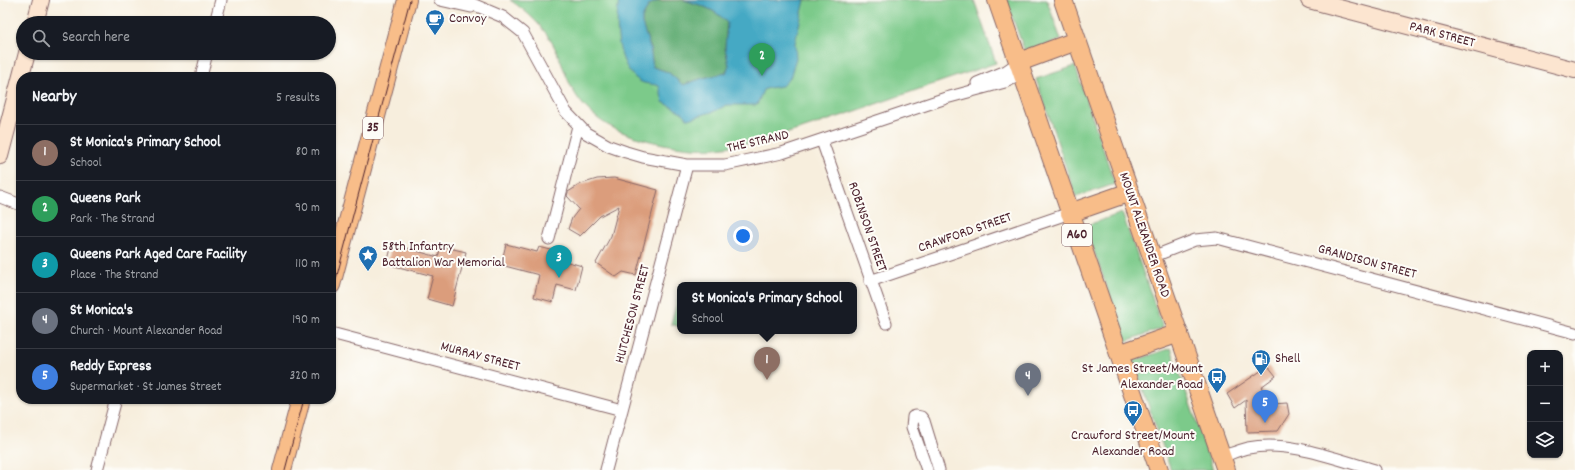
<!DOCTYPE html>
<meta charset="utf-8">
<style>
body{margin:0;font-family:Dekko,sans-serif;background:#20242c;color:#f1f3f6}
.controls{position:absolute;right:12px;bottom:12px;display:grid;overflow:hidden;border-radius:8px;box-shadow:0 1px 3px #0004}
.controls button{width:36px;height:36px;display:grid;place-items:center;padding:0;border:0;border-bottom:1px solid #363941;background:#171b24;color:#f1f3f6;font:20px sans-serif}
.you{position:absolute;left:743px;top:236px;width:14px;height:14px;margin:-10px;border:3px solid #fff;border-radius:50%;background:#1a73e8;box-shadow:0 0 0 6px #1a73e833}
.badge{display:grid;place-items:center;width:26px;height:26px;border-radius:50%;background:#d93025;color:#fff;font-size:13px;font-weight:700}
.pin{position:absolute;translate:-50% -33px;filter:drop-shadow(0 1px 2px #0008)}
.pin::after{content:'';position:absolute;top:21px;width:14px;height:12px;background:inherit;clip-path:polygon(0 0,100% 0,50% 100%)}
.popup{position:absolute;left:677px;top:282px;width:180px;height:52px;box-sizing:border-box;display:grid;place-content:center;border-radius:8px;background:#171b24;filter:drop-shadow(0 1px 3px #0005);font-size:13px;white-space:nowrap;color:#9ea1a6}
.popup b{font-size:15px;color:#f1f3f6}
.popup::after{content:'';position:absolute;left:50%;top:100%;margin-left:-8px;border:8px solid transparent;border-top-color:#171b24}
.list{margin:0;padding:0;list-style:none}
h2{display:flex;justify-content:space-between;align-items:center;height:52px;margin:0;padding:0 16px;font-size:17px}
h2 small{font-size:13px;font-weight:400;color:#9ea1a6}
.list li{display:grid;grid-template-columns:26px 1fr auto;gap:12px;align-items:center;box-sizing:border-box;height:56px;padding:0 16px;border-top:1px solid #363941}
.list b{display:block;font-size:15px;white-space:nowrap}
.list p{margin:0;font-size:13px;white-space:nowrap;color:#9ea1a6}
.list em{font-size:13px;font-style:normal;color:#9ea1a6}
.icon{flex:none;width:22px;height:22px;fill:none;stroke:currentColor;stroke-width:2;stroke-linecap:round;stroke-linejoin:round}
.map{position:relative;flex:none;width:1575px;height:470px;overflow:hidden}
.search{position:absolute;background:#171b24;box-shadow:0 1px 3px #0004;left:16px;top:16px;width:320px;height:44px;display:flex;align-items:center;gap:10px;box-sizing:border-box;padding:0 14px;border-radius:22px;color:#9ea1a6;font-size:15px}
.panel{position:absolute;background:#171b24;box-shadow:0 1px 3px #0004;left:16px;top:72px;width:320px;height:332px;border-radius:16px}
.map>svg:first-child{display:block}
</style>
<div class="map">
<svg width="1575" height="470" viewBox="0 0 1575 470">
<rect width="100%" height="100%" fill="#fdfcf7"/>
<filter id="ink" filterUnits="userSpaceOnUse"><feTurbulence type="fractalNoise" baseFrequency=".025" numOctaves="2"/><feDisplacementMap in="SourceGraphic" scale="8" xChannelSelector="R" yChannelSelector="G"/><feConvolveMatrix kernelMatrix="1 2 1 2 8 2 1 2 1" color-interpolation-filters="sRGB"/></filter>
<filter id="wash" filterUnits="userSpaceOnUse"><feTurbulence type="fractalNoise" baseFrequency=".012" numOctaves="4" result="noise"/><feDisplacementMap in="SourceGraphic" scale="16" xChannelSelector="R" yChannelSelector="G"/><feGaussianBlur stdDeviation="0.9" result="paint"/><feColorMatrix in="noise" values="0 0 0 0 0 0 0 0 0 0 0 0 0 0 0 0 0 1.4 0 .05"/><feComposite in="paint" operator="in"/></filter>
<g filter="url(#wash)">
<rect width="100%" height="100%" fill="#f7eedd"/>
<path fill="#7bca8a" stroke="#62745a" d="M510 0H974L996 63C948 79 899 96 850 113 807 127 762 144 716 148 683 151 622 139 596 117 569 95 568 76 555 48 545 28 528 12 510 0Z
M1006 0H1047L1061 40 1025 52Z
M1075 66 1115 184 1076 197 1036 79Z
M1122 213 1163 328 1126 341 1085 226Z
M680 289V327L671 324Z
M1171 348 1213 470H1171L1133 361Z"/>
<path fill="#64ae76" stroke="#576650" d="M684 0C700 5 716 9 727 23L725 48 729 65 726 73 703 78 683 85 668 72 653 67 650 47 642 24V18L649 5 656 1Z"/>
<path fill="#44a9c4" stroke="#476478" d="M619 0H659L649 5 642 18V24L650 47 653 67 668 72 683 85 703 78 726 73 729 65 725 48 727 23C716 9 700 5 684 0H805L795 43 796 58 790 78 782 86 769 88 763 90 757 105H727L715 111 688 119 683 113 663 102 659 86C652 83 644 85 638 80 616 64 615 23 619 0Z"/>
<g id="blocks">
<path fill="#db9d7b" d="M614 178 658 190 636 275 623 272 616 277 596 263 611 236 619 206 600 216 580 236 568 229 572 218 579 209 567 196 568 192 581 184 597 179Z
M392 244 438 257 441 246 466 252 452 306 427 299 433 276 387 264Z
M506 244 537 252 539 247 559 252 558 259 582 266 576 290 557 285 553 302 534 297 539 275 501 265Z
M1268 366 1276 376 1261 387 1273 404 1287 403 1289 414 1278 431 1247 432 1246 400 1235 408 1227 394Z"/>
</g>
</g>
<g filter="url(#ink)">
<use href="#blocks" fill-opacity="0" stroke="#876769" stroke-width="1"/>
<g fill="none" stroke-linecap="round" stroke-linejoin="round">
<defs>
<path id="street" d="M440 0 471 7
M463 0 503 17 523 33 566 112 586 133 609 146 626 152 643 157 687 165H725L782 153 946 98 1005 82 1023 74
M215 23 221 0
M201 77 207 53
M977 83 1006 71 1019 62
M822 141 886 323
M0 197 21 205
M549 239 578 126
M1152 257 1195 240 1217 238 1575 333
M870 281 1070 213
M331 333 622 410
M1221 457C1230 454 1239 450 1248 448 1290 440 1335 459 1375 470
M97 470 116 399
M606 470 687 165
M927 470 912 427 913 417 916 416 921 417 924 421 939 470"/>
<path id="secondary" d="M1309 0 1575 70
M35 23 41 0
M0 156 27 53"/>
<path id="primary" d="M997 0 1159 470
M1063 0 1226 470
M1019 62 1076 41
M1070 213 1130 192
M331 285 407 0
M1119 354 1179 333
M282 470 301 399"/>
</defs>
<use href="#street" stroke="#876769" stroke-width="13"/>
<use href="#secondary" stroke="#876769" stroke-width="18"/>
<use href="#primary" stroke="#876769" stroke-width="20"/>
<use href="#street" stroke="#fff" stroke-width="11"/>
<use href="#secondary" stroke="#fce5d0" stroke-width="16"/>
<use href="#primary" stroke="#f8bd89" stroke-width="18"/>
<path stroke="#4a1f2b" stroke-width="1" d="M331 298 410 0
M285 470 304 399"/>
</g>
</g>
<defs>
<symbol id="cafe-pin" viewBox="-11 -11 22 30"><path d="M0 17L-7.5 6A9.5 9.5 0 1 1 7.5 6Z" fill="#1f6fb2" stroke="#fdfcf7"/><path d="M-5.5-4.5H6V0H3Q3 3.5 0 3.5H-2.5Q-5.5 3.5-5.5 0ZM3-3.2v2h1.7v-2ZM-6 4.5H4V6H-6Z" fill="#fff"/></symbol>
<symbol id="sight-pin" viewBox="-11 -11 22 30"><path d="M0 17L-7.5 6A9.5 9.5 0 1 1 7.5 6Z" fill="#1f6fb2" stroke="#fdfcf7"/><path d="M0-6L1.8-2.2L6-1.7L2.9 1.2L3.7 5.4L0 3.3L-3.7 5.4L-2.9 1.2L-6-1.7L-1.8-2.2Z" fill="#fff"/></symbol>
<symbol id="fuel-pin" viewBox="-11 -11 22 30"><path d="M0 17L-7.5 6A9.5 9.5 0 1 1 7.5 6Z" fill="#1f6fb2" stroke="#fdfcf7"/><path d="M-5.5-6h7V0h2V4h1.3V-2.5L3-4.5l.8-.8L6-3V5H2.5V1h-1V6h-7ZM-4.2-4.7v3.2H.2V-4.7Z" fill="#fff"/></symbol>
<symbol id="bus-pin" viewBox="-11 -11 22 30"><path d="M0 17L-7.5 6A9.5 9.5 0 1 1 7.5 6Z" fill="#1f6fb2" stroke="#fdfcf7"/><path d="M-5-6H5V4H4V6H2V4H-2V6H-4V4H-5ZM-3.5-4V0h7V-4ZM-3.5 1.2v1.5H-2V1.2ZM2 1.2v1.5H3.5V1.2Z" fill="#fff"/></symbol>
</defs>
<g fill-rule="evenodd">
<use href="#cafe-pin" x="424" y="8" width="22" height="30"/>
<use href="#sight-pin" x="357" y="244" width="22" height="30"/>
<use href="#fuel-pin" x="1250" y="348" width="22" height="30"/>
<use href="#bus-pin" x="1206" y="366" width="22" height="30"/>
<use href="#bus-pin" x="1122" y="399" width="22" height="30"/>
</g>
<g text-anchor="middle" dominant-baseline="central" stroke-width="4" stroke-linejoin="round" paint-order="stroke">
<g fill="#fdfcf7" stroke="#806168" stroke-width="1">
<rect x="363" y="117" width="20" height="22" rx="3"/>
<rect x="1062" y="224" width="30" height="22" rx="3"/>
</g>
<g font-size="13" font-weight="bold" fill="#4a1f2b">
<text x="373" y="128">35</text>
<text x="1077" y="235">A60</text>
</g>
<g font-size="14" fill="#4a1f2b" stroke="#fdfcf7" text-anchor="start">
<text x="449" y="19">Convoy</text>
<text x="382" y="247">58th Infantry<tspan x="382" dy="16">Battalion War Memorial</tspan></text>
<text x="1275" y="359">Shell</text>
<text x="1203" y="369" text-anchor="end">St James Street/Mount<tspan x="1203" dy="16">Alexander Road</tspan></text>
<text x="1133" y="436" text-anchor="middle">Crawford Street/Mount<tspan x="1133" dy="16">Alexander Road</tspan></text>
</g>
<g font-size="14" fill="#4a1f2b" stroke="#fdfcf7">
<text transform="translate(1442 35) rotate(15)">PARK STREET</text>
<text transform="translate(758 142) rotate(-13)">THE STRAND</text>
<text transform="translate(867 227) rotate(71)">ROBINSON STREET</text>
<text transform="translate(965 233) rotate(-19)">CRAWFORD STREET</text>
<text transform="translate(1144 235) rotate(71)">MOUNT ALEXANDER ROAD</text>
<text transform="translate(1367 262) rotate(15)">GRANDISON STREET</text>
<text transform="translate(633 314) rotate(-75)">HUTCHESON STREET</text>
<text transform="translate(480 357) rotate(15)">MURRAY STREET</text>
</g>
</g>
</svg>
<div class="controls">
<button>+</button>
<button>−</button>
<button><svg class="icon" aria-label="layers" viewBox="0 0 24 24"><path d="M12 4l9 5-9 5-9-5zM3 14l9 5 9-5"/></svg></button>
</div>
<div class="you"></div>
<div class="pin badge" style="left:767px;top:380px;background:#8d6e63">1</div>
<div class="popup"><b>St Monica's Primary School</b>School</div>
<div class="pin badge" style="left:762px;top:76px;background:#2e9e5b">2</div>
<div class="pin badge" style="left:559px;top:278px;background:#0f9aa8">3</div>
<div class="pin badge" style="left:1028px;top:396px;background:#6b7280">4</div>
<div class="pin badge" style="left:1265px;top:423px;background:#3f7fe0">5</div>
<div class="search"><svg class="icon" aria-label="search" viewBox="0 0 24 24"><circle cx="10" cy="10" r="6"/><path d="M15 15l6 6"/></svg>Search here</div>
<section class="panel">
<h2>Nearby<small>5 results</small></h2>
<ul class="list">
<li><span class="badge" style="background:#8d6e63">1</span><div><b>St Monica's Primary School</b><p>School</p></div><em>80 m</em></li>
<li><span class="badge" style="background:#2e9e5b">2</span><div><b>Queens Park</b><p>Park · The Strand</p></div><em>90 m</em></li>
<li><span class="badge" style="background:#0f9aa8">3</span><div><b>Queens Park Aged Care Facility</b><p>Place · The Strand</p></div><em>110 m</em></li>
<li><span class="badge" style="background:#6b7280">4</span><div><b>St Monica's</b><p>Church · Mount Alexander Road</p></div><em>190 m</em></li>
<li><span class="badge" style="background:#3f7fe0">5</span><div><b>Reddy Express</b><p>Supermarket · St James Street</p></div><em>320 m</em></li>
</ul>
</section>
</div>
